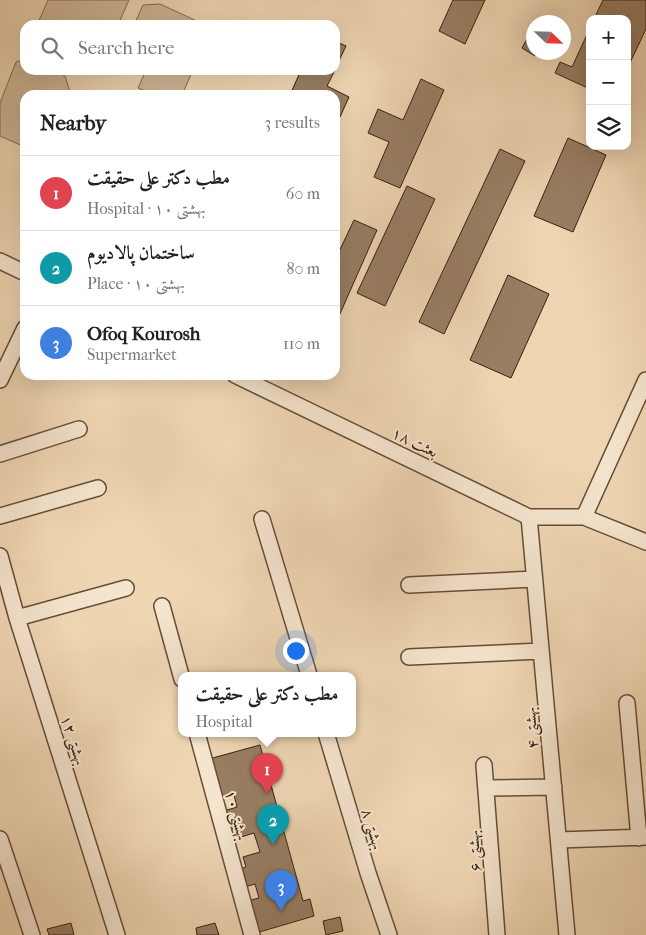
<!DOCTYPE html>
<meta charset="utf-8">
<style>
body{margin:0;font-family:"IM FELL French Canon",Amiri,serif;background:#f2f2f2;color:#222}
.controls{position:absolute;right:15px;top:15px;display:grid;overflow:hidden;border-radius:10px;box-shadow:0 5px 20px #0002}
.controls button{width:45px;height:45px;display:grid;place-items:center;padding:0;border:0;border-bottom:1px solid #e0e0e0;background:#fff;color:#222;font:25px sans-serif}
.compass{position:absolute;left:526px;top:15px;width:45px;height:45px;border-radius:50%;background:#fff;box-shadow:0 5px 20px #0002;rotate:113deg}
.you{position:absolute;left:295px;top:650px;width:18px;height:18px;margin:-12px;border:4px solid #fff;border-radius:50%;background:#1a73e8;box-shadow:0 0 0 8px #1a73e833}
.badge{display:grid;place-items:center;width:32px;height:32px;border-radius:50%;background:#8f2418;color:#fff;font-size:16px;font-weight:700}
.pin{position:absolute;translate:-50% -41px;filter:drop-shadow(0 1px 2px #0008)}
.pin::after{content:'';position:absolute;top:26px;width:18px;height:15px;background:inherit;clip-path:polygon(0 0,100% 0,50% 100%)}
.popup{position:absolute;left:178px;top:672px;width:178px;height:65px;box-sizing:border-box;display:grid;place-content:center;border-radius:10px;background:#fff;filter:drop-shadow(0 1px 4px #0005);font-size:16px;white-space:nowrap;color:#767676}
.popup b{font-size:19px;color:#222}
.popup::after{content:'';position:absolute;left:50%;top:100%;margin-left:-10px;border:10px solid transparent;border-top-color:#fff}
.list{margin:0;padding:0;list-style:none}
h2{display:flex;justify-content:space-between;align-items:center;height:65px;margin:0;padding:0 20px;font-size:21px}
h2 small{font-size:16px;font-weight:400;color:#767676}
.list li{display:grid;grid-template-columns:32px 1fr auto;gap:15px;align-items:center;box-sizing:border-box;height:75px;padding:0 20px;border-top:1px solid #e0e0e0}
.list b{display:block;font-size:19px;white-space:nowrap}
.list p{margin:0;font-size:16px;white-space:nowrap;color:#767676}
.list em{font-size:16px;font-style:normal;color:#767676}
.icon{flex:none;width:28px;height:28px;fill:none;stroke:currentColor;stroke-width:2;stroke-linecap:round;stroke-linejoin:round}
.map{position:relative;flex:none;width:646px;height:935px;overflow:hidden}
.search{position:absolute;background:#fff;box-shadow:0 5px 20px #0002;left:20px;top:20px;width:320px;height:55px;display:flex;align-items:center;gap:12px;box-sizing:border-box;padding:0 18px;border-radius:15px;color:#767676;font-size:19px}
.panel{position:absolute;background:#fff;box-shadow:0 5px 20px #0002;left:20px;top:90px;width:320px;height:290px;border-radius:15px}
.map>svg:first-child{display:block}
</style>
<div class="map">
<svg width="646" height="935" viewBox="0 0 646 935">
<rect width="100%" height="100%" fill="#efd6b3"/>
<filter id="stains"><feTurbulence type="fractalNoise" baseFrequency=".004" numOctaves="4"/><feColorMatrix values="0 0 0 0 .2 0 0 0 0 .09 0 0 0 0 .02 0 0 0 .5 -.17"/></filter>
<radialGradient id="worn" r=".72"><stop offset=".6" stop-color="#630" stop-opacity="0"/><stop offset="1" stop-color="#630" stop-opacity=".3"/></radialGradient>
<path fill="#d0b797" stroke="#846b52" d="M48 0H129L118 25H37Z
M160 4 199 22 200 25H134L143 5Z
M25 59V70H54L65 76 71 95H25V147L0 136V103L16 62Z
M146 70H193L182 95H155L138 88Z"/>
<path fill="#987e64" stroke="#391f0e" d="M453 0H485L465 44 439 31Z
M603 0H646V29L627 69V19H594Z
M590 28V89L555 73 560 62 572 67Z
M532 30 534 52H537L535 56 522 48Z
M335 41 346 46 335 69Z
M301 70H335L327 86 349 97 340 117 335 115V95H290Z
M421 79 444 90 400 188 374 177 389 142 368 133 378 109 403 120Z
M568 138 606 155 573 232 534 216Z
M500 149 525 161 444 334 419 322Z
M407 186 435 199 385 306 357 293Z
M354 220 377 230 335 325V260Z
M508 275 549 294 511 378 470 360Z
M260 745 303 901 310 899 314 916 256 933 247 901 259 898 255 884 245 887 240 869 246 867 243 857 260 852 254 833 238 838 235 828 229 830 224 811 237 807 234 795 220 799 209 759Z
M340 917 343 931 326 935 323 921Z
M71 923 74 935H49L47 929Z
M215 923 219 935H197L196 928Z"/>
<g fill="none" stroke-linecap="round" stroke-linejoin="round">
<defs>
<path id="street" d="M0 261 25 273
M235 375 529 517H584L646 542
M0 380 25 328
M0 454 79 429
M0 516 98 488
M529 517 567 935
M584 517 646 380
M262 519 309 675
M0 556 17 618 117 935
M409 585 534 579
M162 606 182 679
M17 618 126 588
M409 657 541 651
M627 703 639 838
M197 733 252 935
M326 733 368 873 389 935
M484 765 497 935
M487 788 554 787
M0 839 32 935
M559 840 646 837"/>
</defs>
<use href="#street" stroke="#664d37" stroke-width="18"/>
<use href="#street" stroke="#f5e4ce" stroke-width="15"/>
</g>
<g text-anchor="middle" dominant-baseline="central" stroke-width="4" stroke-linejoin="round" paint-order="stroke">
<g font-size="16" fill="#391f0e" stroke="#f5e4ce">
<text transform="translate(415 442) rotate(26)">بعثت ۱۸</text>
<text transform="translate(531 728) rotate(-95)">۴ بهشتی</text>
<text transform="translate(74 740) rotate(72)">۱۲ بهشتی</text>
<text transform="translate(237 815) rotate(75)">۱۰ بهشتی</text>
<text transform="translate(373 829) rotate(73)">۸ بهشتی</text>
<text transform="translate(474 851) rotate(-94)">۶ بهشتی</text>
</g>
</g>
<rect width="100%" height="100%" filter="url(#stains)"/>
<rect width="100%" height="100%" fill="url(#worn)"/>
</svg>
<div class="controls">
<button>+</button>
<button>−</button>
<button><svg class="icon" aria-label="layers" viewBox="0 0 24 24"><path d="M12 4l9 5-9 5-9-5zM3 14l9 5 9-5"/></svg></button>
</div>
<svg class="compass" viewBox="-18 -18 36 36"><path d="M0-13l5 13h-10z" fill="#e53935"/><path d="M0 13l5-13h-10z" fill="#767676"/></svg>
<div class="you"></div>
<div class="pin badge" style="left:267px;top:794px;background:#e0444e">1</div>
<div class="popup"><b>مطب دکتر علی حقیقت</b>Hospital</div>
<div class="pin badge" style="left:273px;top:845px;background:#0f9aa8">2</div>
<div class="pin badge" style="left:281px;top:911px;background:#3f7fe0">3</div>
<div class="search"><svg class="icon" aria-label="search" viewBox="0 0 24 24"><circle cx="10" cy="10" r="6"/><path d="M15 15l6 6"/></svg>Search here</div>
<section class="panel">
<h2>Nearby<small>3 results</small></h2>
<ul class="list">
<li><span class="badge" style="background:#e0444e">1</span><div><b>مطب دکتر علی حقیقت</b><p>Hospital · ۱۰ بهشتی</p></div><em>60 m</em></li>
<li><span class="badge" style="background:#0f9aa8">2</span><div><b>ساختمان پالادیوم</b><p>Place · ۱۰ بهشتی</p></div><em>80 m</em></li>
<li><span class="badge" style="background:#3f7fe0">3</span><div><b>Ofoq Kourosh</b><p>Supermarket</p></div><em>110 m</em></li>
</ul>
</section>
</div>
